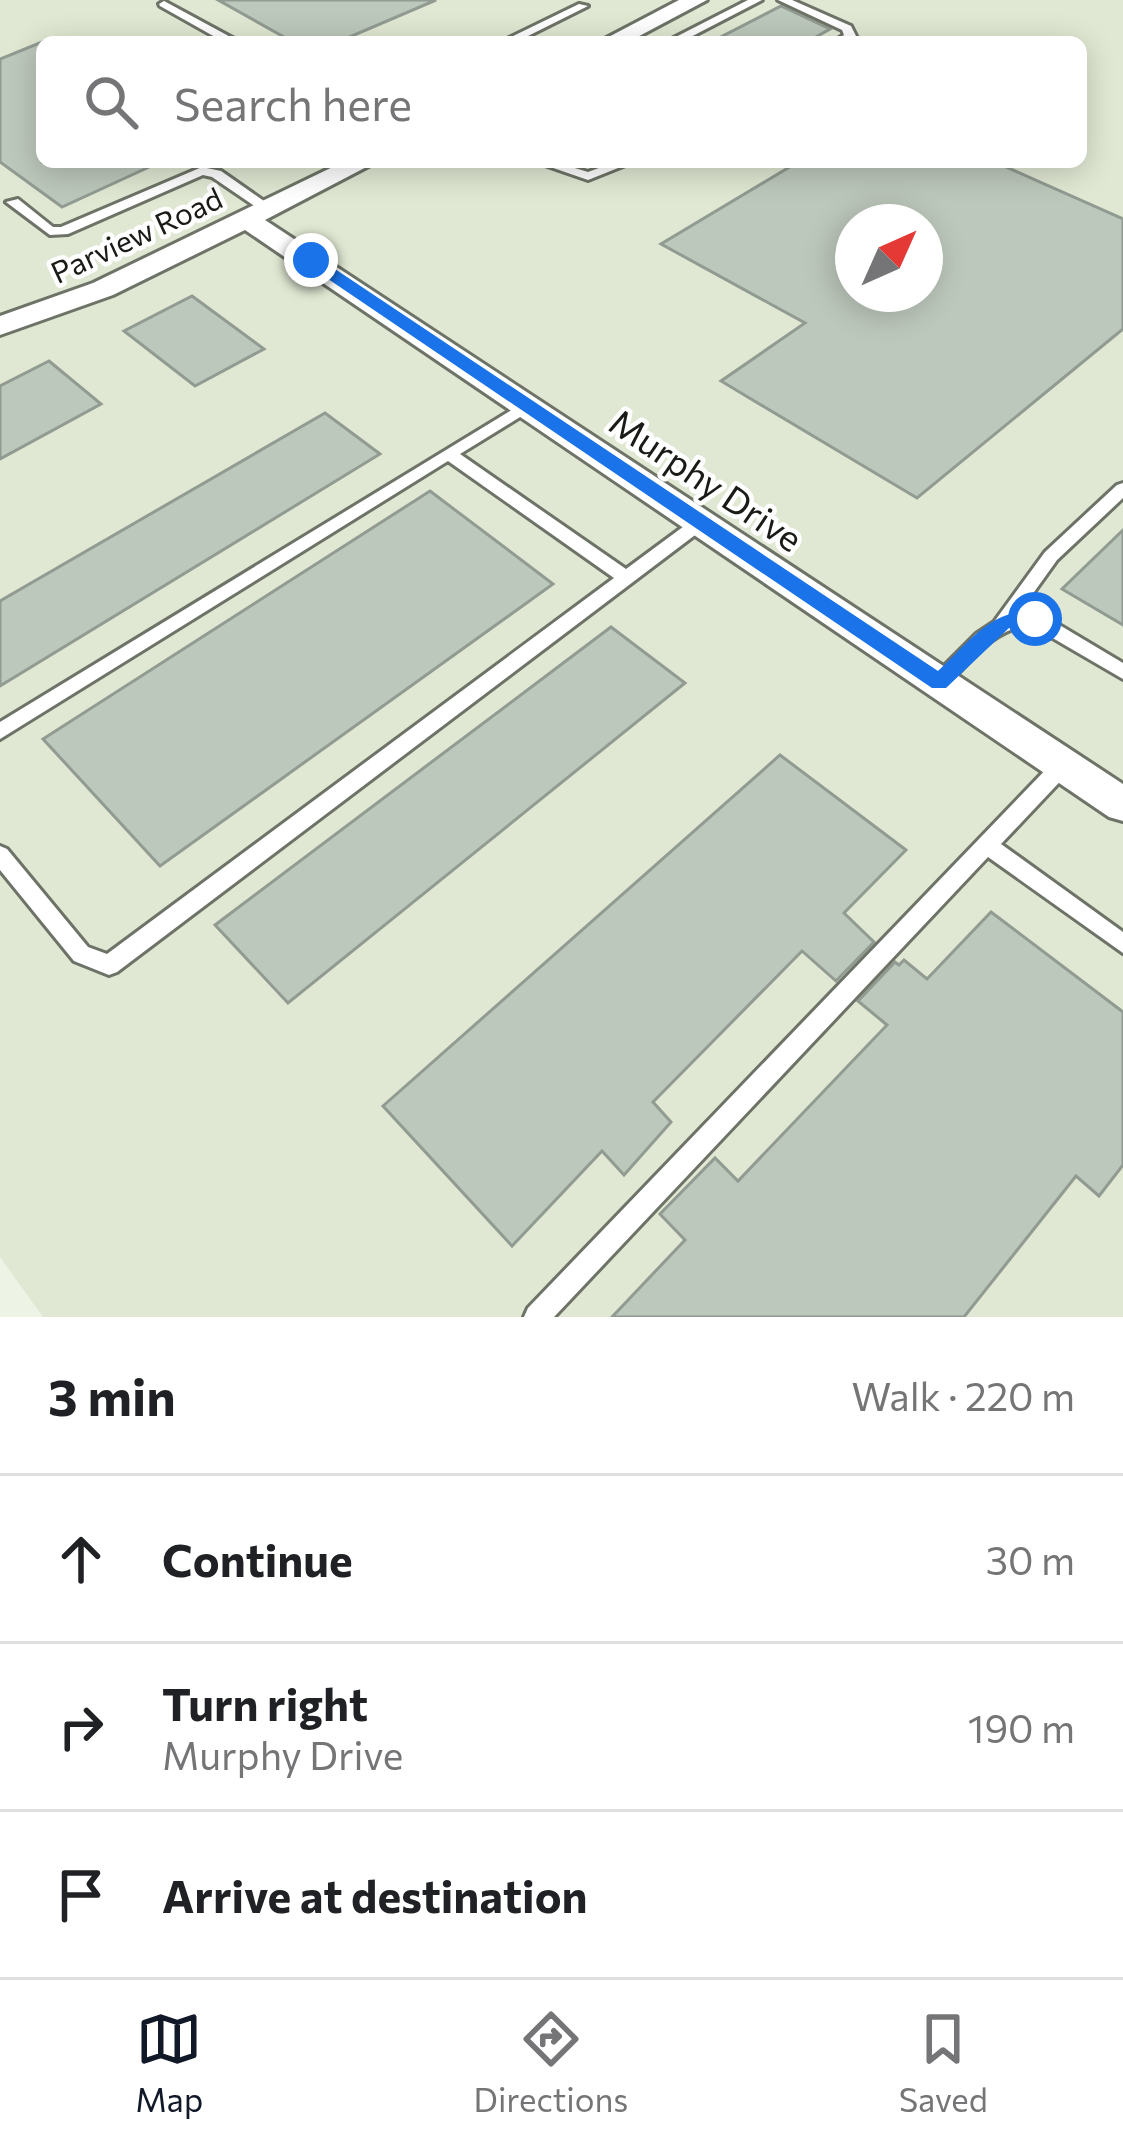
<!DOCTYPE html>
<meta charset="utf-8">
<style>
body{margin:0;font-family:Commissioner,sans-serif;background:#f6f6f6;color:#202124}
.compass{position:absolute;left:835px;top:204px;width:108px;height:108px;border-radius:50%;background:#fff;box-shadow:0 6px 30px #0003;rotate:45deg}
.stop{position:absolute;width:36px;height:36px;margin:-27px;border:9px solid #1a73e8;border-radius:50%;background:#fff}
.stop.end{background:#1a73e8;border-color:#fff;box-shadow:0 3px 12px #0008}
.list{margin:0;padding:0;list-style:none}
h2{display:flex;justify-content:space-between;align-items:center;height:156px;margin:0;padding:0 48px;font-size:51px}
h2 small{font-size:39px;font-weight:400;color:#757577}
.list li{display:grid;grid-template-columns:78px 1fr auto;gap:36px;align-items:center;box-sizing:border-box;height:168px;padding:0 48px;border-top:3px solid #e0e0e0}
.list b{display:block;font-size:45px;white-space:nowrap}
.list p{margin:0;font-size:39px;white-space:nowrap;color:#757577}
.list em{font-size:39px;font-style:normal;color:#757577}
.icon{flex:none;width:66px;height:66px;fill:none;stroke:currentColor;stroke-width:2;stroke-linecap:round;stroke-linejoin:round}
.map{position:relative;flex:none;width:1123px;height:1317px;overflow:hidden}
.search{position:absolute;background:#fff;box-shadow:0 6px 30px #0003;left:36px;right:36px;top:36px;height:132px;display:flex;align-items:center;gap:30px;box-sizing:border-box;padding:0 42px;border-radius:18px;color:#757577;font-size:45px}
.sheet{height:660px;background:#fff}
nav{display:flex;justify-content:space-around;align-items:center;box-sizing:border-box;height:168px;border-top:3px solid #e0e0e0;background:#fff;font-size:33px;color:#757577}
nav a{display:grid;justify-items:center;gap:6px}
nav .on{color:#111827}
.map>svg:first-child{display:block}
</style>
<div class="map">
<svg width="1123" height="1317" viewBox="0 0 1123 1317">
<rect width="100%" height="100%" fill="#edf3e5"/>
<path fill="#e0e8d3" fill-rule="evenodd" d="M0 0H1123V1317H43L0 1257ZM42 42H1081V162H42ZM853 222H925V294H853Z"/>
<path fill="#bdc8bc" stroke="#919b91" stroke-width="3" fill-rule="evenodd" d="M218 0H436L338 42H293Z
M781 6 830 29 807 42H711Z
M42 42V162H160L62 207 0 162V59Z
M798 162H995L1123 219V329L917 498 721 381 805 323 661 244ZM853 222H925V294H853Z
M192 296 264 349 195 386 124 331Z
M49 361 101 404 0 459V386Z
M325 413 380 454 0 686V601Z
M430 491 553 584 160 866 43 739Z
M1123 530V625L1062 589Z
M611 627 685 683 288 1003 215 925Z
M780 755 906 850 844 913 874 942 836 981 802 951 653 1102 671 1122 624 1175 602 1151 512 1246 383 1106Z
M991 912 1123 1012V1165L1099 1196 1076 1176 964 1317H612L685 1240 660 1214 715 1158 738 1181 887 1025 858 1001 895 962 899 965 904 960 927 979Z"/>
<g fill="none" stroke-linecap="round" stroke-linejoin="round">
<defs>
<path id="lane" d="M748 0H762L681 42H666Z
M778 0H792L851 26 856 36 847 42H833L844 35 842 30Z
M164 1 236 40 238 42H224L160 6 159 4Z
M579 4 588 6 516 42H501Z
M536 162H555L588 172 615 162H633L588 180Z
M202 167 221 171 274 208 262 211 212 177 203 175 68 234 50 235 6 202 18 199 53 227H61Z
M528 400 536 405 533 409 460 454 626 569 695 518H707L709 522 707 526 117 972 109 975 74 961 0 870V846L7 849 88 947 107 954 614 578 448 461 0 739V722Z
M1123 483V498L1057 560 1019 613 1041 614 1123 663V679L1032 626C995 625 969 663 945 687H933L930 682 933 677 976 634 994 622 1045 552 1117 485Z
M1063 757 1070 759 1073 765 1070 771 1001 844 1123 932V953L988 857 554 1317H524L528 1308 1056 759Z"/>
<path id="street" d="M679 0H707L628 42H599Z
M343 162H376L265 220 1123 784V821L1109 817 245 230 113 295 0 335V316L93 283Z"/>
</defs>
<use href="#lane" stroke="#6e7367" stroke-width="6"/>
<use href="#street" stroke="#6e7367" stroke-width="6"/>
<use href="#lane" fill="#fff" fill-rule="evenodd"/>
<use href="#street" fill="#fff" fill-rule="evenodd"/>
</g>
<path fill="#1a73e8" d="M306 257H317L938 671C968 643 996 602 1042 614L1045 619 1035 626 1009 628 946 688H932L306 264Z"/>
<g text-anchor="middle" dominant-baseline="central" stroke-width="9" stroke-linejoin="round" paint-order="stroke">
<g font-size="30" fill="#191b16" stroke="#fff">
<text transform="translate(136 234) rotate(-25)">Parview Road</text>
</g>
<g font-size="36" fill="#191b16" stroke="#fff">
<text transform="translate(707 479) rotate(34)">Murphy Drive</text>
</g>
</g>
</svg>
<svg class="compass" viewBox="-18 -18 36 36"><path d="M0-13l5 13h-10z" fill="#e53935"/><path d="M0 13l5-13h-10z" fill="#757577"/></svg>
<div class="stop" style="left:1035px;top:619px"></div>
<div class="stop end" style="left:311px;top:260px"></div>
<div class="search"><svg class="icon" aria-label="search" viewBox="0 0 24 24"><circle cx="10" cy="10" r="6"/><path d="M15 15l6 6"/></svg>Search here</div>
</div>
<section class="sheet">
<h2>3 min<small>Walk · 220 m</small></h2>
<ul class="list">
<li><svg class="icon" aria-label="ahead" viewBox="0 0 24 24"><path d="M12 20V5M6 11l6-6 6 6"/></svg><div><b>Continue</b></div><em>30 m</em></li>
<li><svg class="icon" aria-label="right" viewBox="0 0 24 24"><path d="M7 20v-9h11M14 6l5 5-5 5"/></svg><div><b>Turn right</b><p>Murphy Drive</p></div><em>190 m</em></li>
<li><svg class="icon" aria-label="arrive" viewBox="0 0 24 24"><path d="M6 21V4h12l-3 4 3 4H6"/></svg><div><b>Arrive at destination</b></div></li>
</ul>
</section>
<nav>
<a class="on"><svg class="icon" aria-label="map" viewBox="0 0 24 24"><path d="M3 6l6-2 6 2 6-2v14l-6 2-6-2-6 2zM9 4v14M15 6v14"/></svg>Map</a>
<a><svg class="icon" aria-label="directions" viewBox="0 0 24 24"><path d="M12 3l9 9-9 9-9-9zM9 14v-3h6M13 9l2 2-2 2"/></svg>Directions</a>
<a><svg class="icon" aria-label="saved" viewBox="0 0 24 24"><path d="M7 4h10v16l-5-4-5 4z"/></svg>Saved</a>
</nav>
